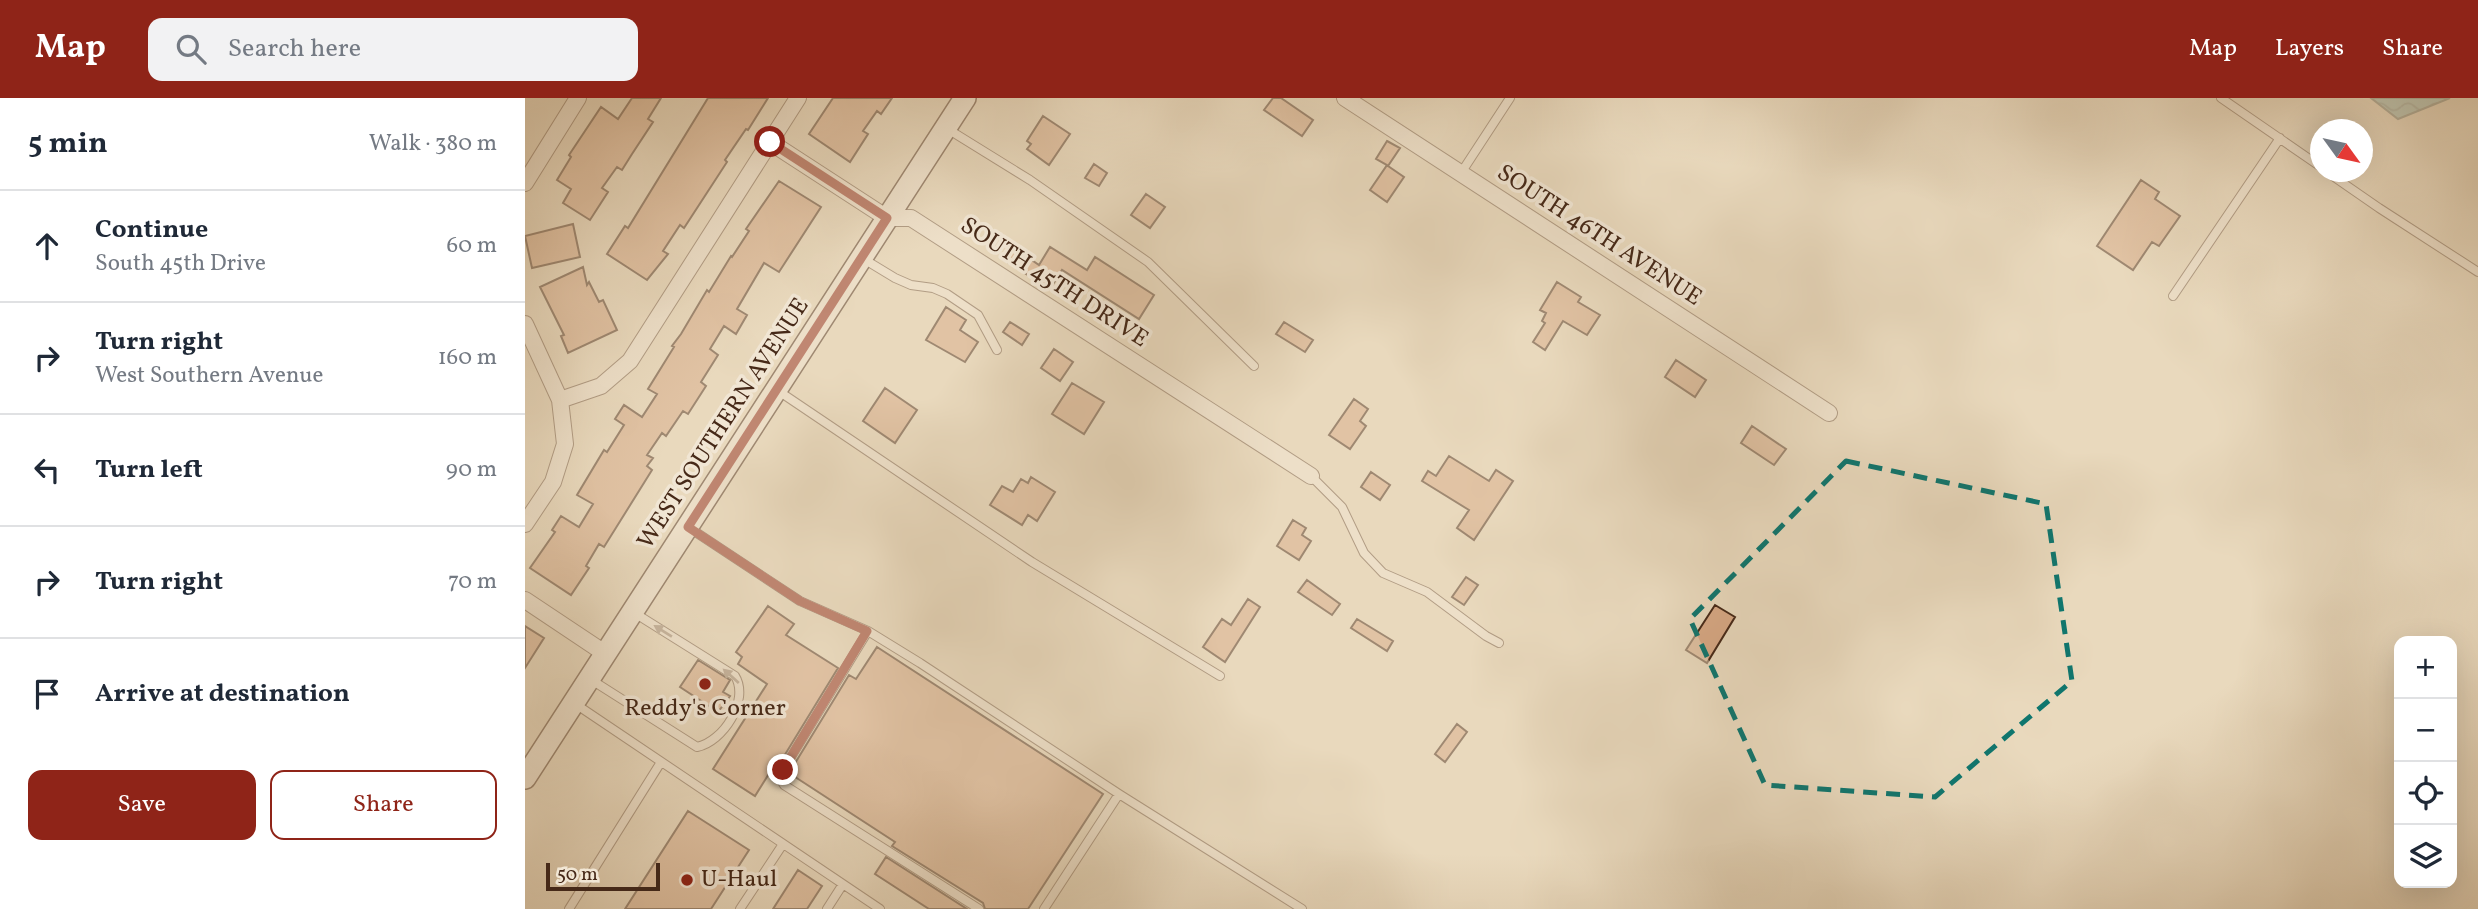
<!DOCTYPE html>
<meta charset="utf-8">
<style>
body{margin:0;font-family:Vollkorn,serif;background:#f2f2f3;color:#1f2937}
.controls{position:absolute;right:21px;bottom:21px;display:grid;overflow:hidden;border-radius:14px;box-shadow:0 7px 28px #0002}
.controls button{width:63px;height:63px;display:grid;place-items:center;padding:0;border:0;border-bottom:2px solid #e0e1e3;background:#fff;color:#1f2937;font:35px sans-serif}
.compass{position:absolute;left:1785px;top:21px;width:63px;height:63px;border-radius:50%;background:#fff;box-shadow:0 7px 28px #0002;rotate:123deg}
.scale{position:absolute;left:21px;bottom:18px;width:114px;box-sizing:border-box;padding-left:7px;border:4px solid #462918;border-top:0;font-size:19px;line-height:24px;white-space:nowrap;color:#462918;-webkit-text-stroke:5px #f1e6d4;paint-order:stroke}
.stop{position:absolute;width:21px;height:21px;margin:-16px;border:5px solid #8f2418;border-radius:50%;background:#fff}
.stop.end{background:#8f2418;border-color:#fff;box-shadow:0 2px 7px #0008}
.list{margin:0;padding:0;list-style:none}
h2{display:flex;justify-content:space-between;align-items:center;height:91px;margin:0;padding:0 28px;font-size:30px}
h2 small{font-size:23px;font-weight:400;color:#747a83}
.list li{display:grid;grid-template-columns:46px 1fr auto;gap:21px;align-items:center;box-sizing:border-box;height:112px;padding:0 28px;border-top:2px solid #e0e1e3}
.list b{display:block;font-size:26px;white-space:nowrap}
.list p{margin:0;font-size:23px;white-space:nowrap;color:#747a83}
.list em{font-size:23px;font-style:normal;color:#747a83}
.actions{display:flex;gap:14px;padding:21px 28px}
.actions a{flex:1;padding:16px 0;border:2px solid #8f2418;border-radius:14px;text-align:center;font-size:24px;color:#8f2418}
.actions .main{background:#8f2418;color:#fff}
.icon{flex:none;width:38px;height:38px;fill:none;stroke:currentColor;stroke-width:2;stroke-linecap:round;stroke-linejoin:round}
.map{position:relative;flex:none;width:1953px;height:811px;overflow:hidden}
header{display:flex;align-items:center;gap:42px;box-sizing:border-box;height:98px;padding:0 35px;background:#8f2418;color:#fff}
header strong{font-size:33px}
nav{display:flex;gap:38px;margin-inline-start:auto;font-size:24px}
.search{width:490px;height:63px;background:#f2f2f3;display:flex;align-items:center;gap:18px;box-sizing:border-box;padding:0 24px;border-radius:14px;color:#747a83;font-size:26px}
main{display:flex}
aside{flex:1;background:#fff}
.map>svg:first-child{display:block}
</style>
<header>
<strong>Map</strong>
<div class="search"><svg class="icon" aria-label="search" viewBox="0 0 24 24"><circle cx="10" cy="10" r="6"/><path d="M15 15l6 6"/></svg>Search here</div>
<nav><a>Map</a><a>Layers</a><a>Share</a></nav>
</header>
<main>
<aside>
<h2>5 min<small>Walk · 380 m</small></h2>
<ul class="list">
<li><svg class="icon" aria-label="ahead" viewBox="0 0 24 24"><path d="M12 20V5M6 11l6-6 6 6"/></svg><div><b>Continue</b><p>South 45th Drive</p></div><em>60 m</em></li>
<li><svg class="icon" aria-label="right" viewBox="0 0 24 24"><path d="M7 20v-9h11M14 6l5 5-5 5"/></svg><div><b>Turn right</b><p>West Southern Avenue</p></div><em>160 m</em></li>
<li><svg class="icon" aria-label="left" viewBox="0 0 24 24"><path d="M17 20v-9H6M10 6l-5 5 5 5"/></svg><div><b>Turn left</b></div><em>90 m</em></li>
<li><svg class="icon" aria-label="right" viewBox="0 0 24 24"><path d="M7 20v-9h11M14 6l5 5-5 5"/></svg><div><b>Turn right</b></div><em>70 m</em></li>
<li><svg class="icon" aria-label="arrive" viewBox="0 0 24 24"><path d="M6 21V4h12l-3 4 3 4H6"/></svg><div><b>Arrive at destination</b></div></li>
</ul>
<div class="actions"><a class="main">Save</a><a>Share</a></div>
</aside>
<div class="map">
<svg width="1953" height="811" viewBox="0 0 1953 811">
<defs>
<pattern id="water-waves" width="16" height="10" patternUnits="userSpaceOnUse" patternTransform="scale(1.75)"><rect width="16" height="10" fill="#97bab0"/><path d="M0 5q4-4 8 0t8 0" fill="none" stroke="#7d978e"/></pattern>
</defs>
<rect width="100%" height="100%" fill="#e9d9bd"/>
<filter id="stains"><feTurbulence type="fractalNoise" baseFrequency=".00286" numOctaves="4"/><feColorMatrix values="0 0 0 0 .2 0 0 0 0 .09 0 0 0 0 .02 0 0 0 .5 -.17"/></filter>
<radialGradient id="worn" r=".72"><stop offset=".6" stop-color="#630" stop-opacity="0"/><stop offset="1" stop-color="#630" stop-opacity=".3"/></radialGradient>
<path fill="url(#water-waves)" stroke="#778073" stroke-width="2" d="M1846 0H1925L1873 21Z"/>
<path fill="#d8a986" stroke="#462918" stroke-width="2" d="M107 0H136L123 21 128 24 107 56 97 72 92 69 77 90 83 94 65 122 38 105 46 91 32 82 46 59 44 57 76 9 93 21Z
M183 0H243L223 32 221 31 200 62 202 64 159 130 155 127 138 153 143 156 122 182 82 156 100 128 103 130Z
M308 0H367L356 16 352 13 338 33 343 36 325 64 284 36Z
M748 0H756L788 22 777 38 739 12Z
M518 18 545 36 524 67 502 51 506 46 502 43Z
M862 43 875 50 863 68 879 79 862 104 845 92 862 67 851 61Z
M569 66 582 75 574 88 560 80Z
M1616 82 1634 94 1630 101 1655 118 1634 148 1627 144 1608 172 1572 148Z
M254 83 296 109 254 174 239 165 212 211 222 217 211 236 199 228 185 251 193 257 176 284 181 288 163 316 158 313 141 338 137 335 122 357 128 360 122 368 127 372 79 449 74 446 61 468 64 470 46 497 5 470 30 434 27 432 36 418 54 429 68 406 52 397 79 352 82 354 99 327 90 321 99 307 117 319 132 296 123 291 149 249 147 248 156 236 182 192 184 194 206 158 207 159 224 133 221 131Z
M621 96 640 109 625 130 606 117Z
M48 126 55 159 7 170 0 138Z
M488 149 514 167 525 149 562 172 570 159 629 197 614 221 537 172 525 191 479 162Z
M58 169 62 187 64 184 74 204 78 202 92 232 43 255 36 238 39 237 15 189Z
M1032 184 1056 199 1053 204 1075 217 1062 237 1038 223 1020 252 1008 244 1020 225 1017 223 1021 215 1015 212Z
M421 209 441 222 435 232 453 244 440 264 401 242Z
M485 224 504 236 497 247 478 234Z
M759 224 788 242 780 254 751 236Z
M529 251 548 264 535 283 516 270Z
M1151 262 1181 282 1170 299 1140 279Z
M547 285 579 304 559 336 527 316Z
M360 290 392 312 370 345 338 323Z
M829 301 843 311 835 323 841 328 825 351 804 337Z
M1227 328 1261 351 1249 367 1216 345Z
M924 358 964 383 971 372 988 383 949 442 932 430 944 412 897 383 903 373 911 378Z
M846 374 865 387 855 402 836 389Z
M506 379 530 394 512 423 503 417 497 427 465 407 477 388 488 394 496 381 503 385Z
M768 422 781 430 777 437 786 443 774 462 752 448Z
M941 479 953 487 939 507 927 499Z
M782 482 815 506 807 517 773 494Z
M723 501 735 509 700 564 678 549 697 521 706 527Z
M1190 507 1210 519 1182 565 1161 552Z
M243 508 269 526 261 537 313 570 253 668 250 666 230 698 188 671 242 586 213 566 217 559 211 554Z
M832 521 868 543 862 553 826 530Z
M0 528 19 540 0 570Z
M352 549 578 696 503 811H460L458 805 367 748 370 744 264 675 324 577 331 581Z
M173 562 205 582 198 594 205 598 193 614 155 589Z
M932 626 942 634 920 664 910 656Z
M163 713 224 752 186 811H100Z
M361 759 442 811H404L350 776Z
M273 772 297 788 282 811H248Z"/>
<g fill="none" stroke-linecap="round" stroke-linejoin="round">
<defs>
<path id="lane" d="M1696 0 1796 69
M421 30 505 82 623 164 729 268
M1802 74 1854 110 1953 174
M936 75 985 0
M337 160 370 180 386 187 408 190 422 196 453 217 472 252
M1648 198 1755 40
M252 292 507 464 695 578
M786 378 817 409 839 455 858 475 902 494 961 538 974 545
M163 429 275 503 343 533 395 565 594 696 777 811
M343 533 258 672 256 682 259 687 454 811
M65 581 172 649C198 644 225 602 210 578L108 514
M49 605 355 811
M44 811 136 664
M215 811 258 746
M302 811 318 786
M519 811 594 696"/>
<path id="street" d="M820 0 1304 315
M245 44 362 120H386L786 378
M0 85 53 0
M0 226 35 302
M0 426 28 384 40 346 35 302 76 288 105 263 273 0
M0 502 81 556"/>
<path id="secondary" d="M0 680 440 0"/>
</defs>
<use href="#lane" stroke="#6f5541" stroke-width="10"/>
<use href="#street" stroke="#6f5541" stroke-width="18"/>
<use href="#secondary" stroke="#462918" stroke-width="24"/>
<use href="#lane" stroke="#f1e6d4" stroke-width="8"/>
<use href="#street" stroke="#f1e6d4" stroke-width="16"/>
<use href="#secondary" stroke="#f1e6d4" stroke-width="21"/>
</g>
<defs><path id="oneway-solid" d="M-6-.8H1V-3.2L6.5 0L1 3.2V.8H-6Z" transform="scale(1.75)"/></defs>
<g fill="#9c8876">
<use href="#oneway-solid" transform="translate(138 533) rotate(-148)"/>
<use href="#oneway-solid" transform="translate(206 578) rotate(-138)"/>
</g>
<g fill="none" stroke-linecap="round" stroke-linejoin="round">
<path stroke="#8f2418" stroke-width="9" d="M245 44 362 120 163 429 275 503 342 533 258 672"/>
</g>
<path d="M0 0H1953V811H0ZM1321 363 1521 406 1547 583 1410 699 1240 687 1165 521Z" fill="#e9d9bd" fill-opacity=".55" fill-rule="evenodd"/>
<path fill="none" stroke="#0f766e" stroke-width="5" stroke-dasharray="14 9" stroke-linejoin="round" d="M1321 363 1521 406 1547 583 1410 699 1240 687 1165 521Z"/>
<g fill="#8f2418" stroke="#f1e6d4" stroke-width="2.5">
<circle cx="180" cy="586" r="7"/>
<circle cx="162" cy="782" r="7"/>
</g>
<g text-anchor="middle" dominant-baseline="central" stroke-width="7" stroke-linejoin="round" paint-order="stroke">
<g font-size="24" fill="#462918" stroke="#f1e6d4">
<text transform="translate(1074 138) rotate(33)">SOUTH 46TH AVENUE</text>
<text transform="translate(529 185) rotate(33)">SOUTH 45TH DRIVE</text>
<text transform="translate(199 326) rotate(-57)">WEST SOUTHERN AVENUE</text>
</g>
<g font-size="24" fill="#462918" stroke="#f1e6d4">
<text x="180" y="611">Reddy's Corner</text>
<text x="176" y="782" text-anchor="start">U-Haul</text>
</g>
</g>
<rect width="100%" height="100%" filter="url(#stains)"/>
<rect width="100%" height="100%" fill="url(#worn)"/>
</svg>
<div class="controls">
<button>+</button>
<button>−</button>
<button><svg class="icon" aria-label="locate" viewBox="0 0 24 24"><circle cx="12" cy="12" r="6"/><path d="M12 2v4M12 18v4M2 12h4M18 12h4"/></svg></button>
<button><svg class="icon" aria-label="layers" viewBox="0 0 24 24"><path d="M12 4l9 5-9 5-9-5zM3 14l9 5 9-5"/></svg></button>
</div>
<svg class="compass" viewBox="-18 -18 36 36"><path d="M0-13l5 13h-10z" fill="#e53935"/><path d="M0 13l5-13h-10z" fill="#747a83"/></svg>
<div class="scale">50 m</div>
<div class="stop" style="left:245px;top:44px"></div>
<div class="stop end" style="left:258px;top:672px"></div>
</div>
</main>
